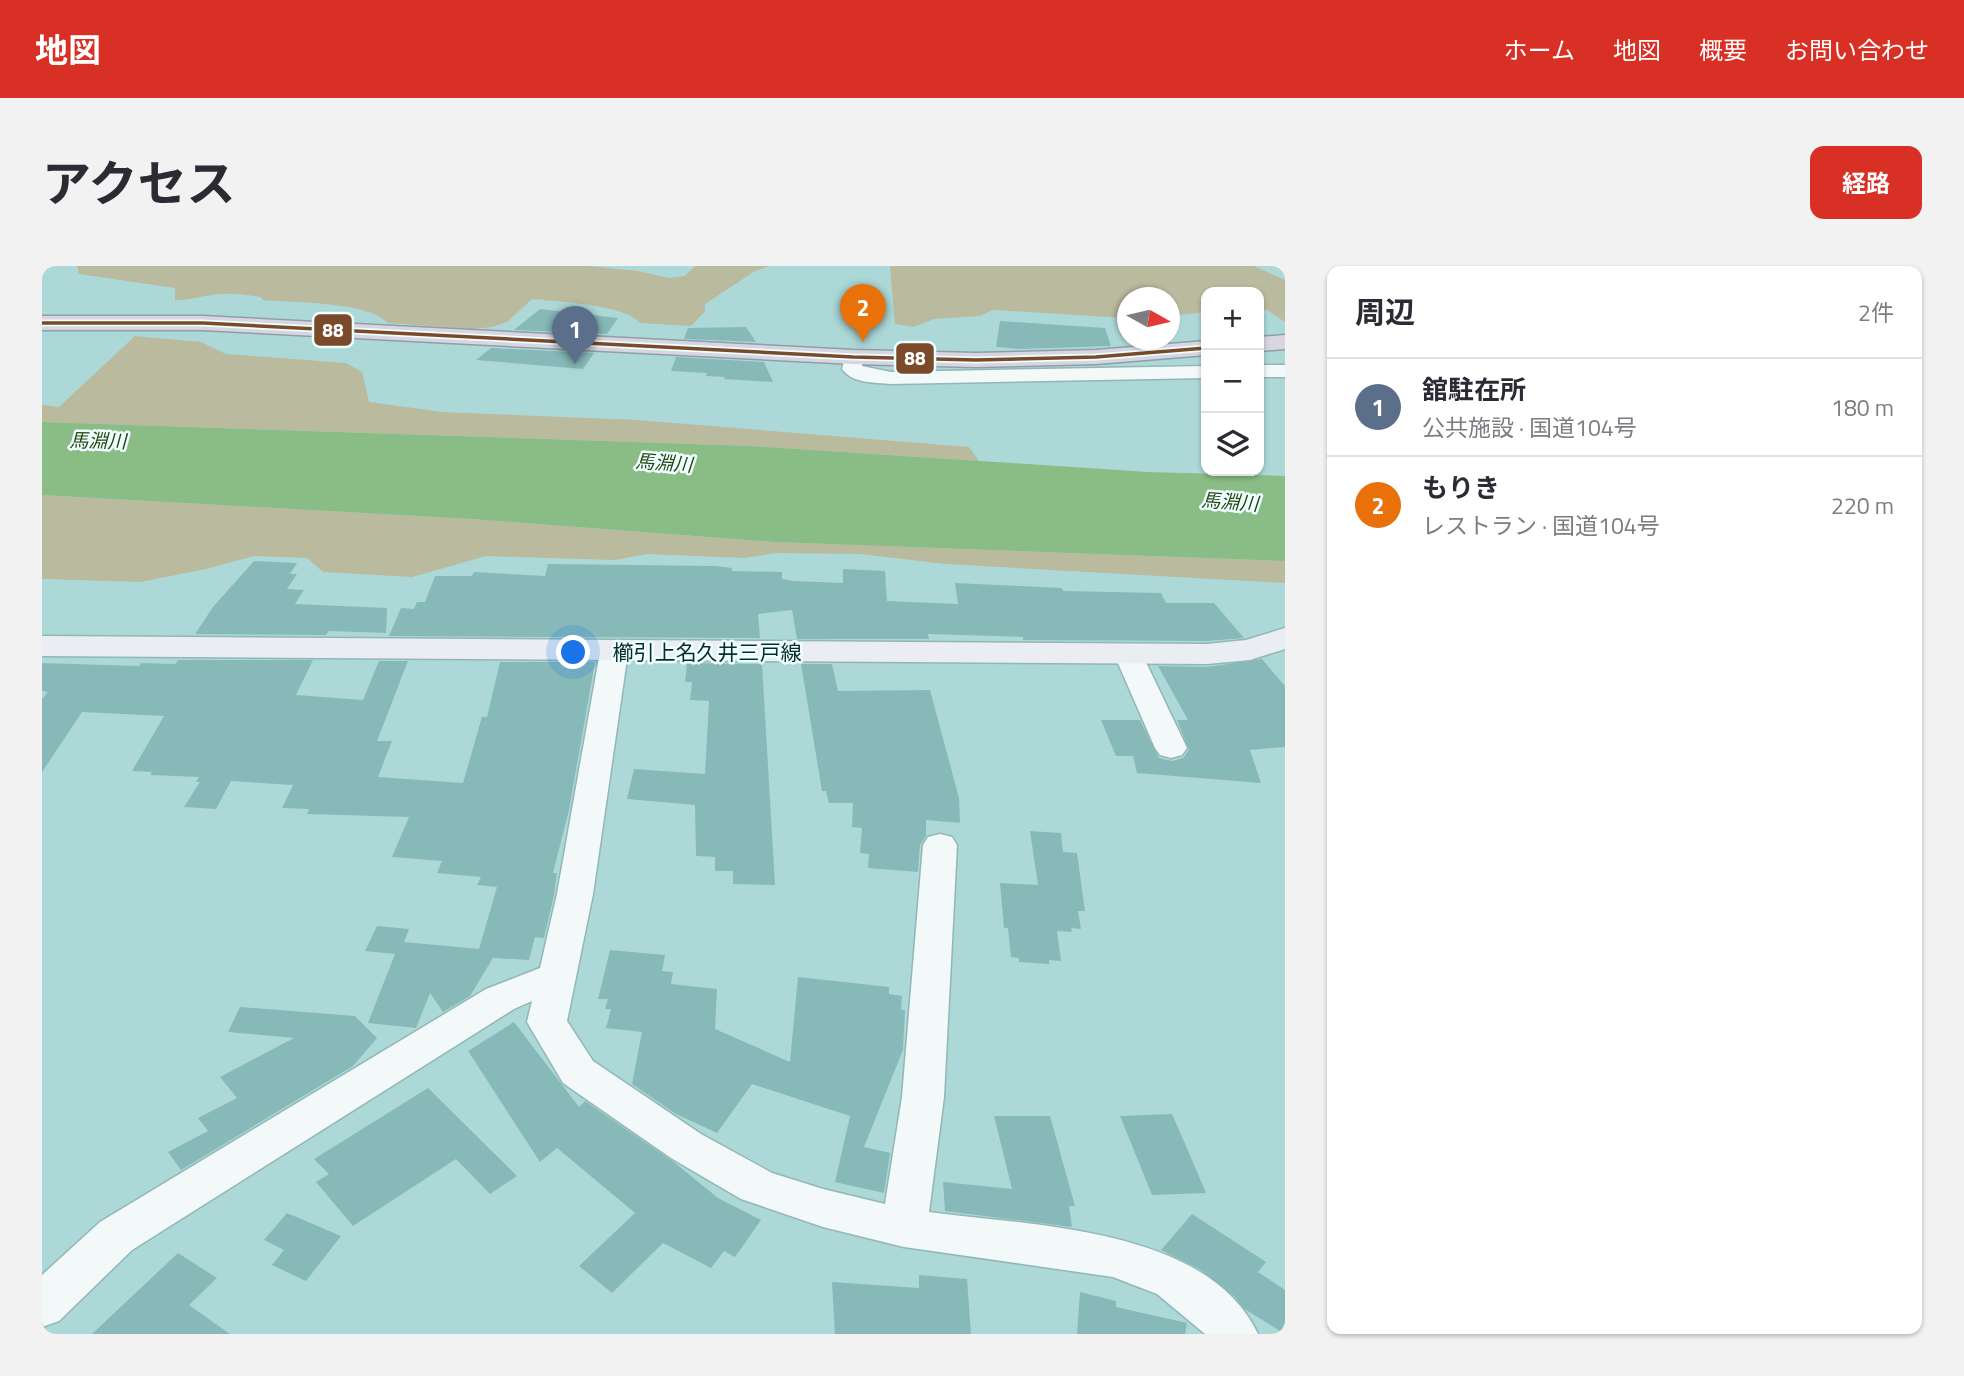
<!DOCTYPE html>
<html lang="ja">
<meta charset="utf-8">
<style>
body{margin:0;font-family:"Titillium Web","Noto Sans JP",sans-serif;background:#f2f2f3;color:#2b2b33}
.controls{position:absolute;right:21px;top:21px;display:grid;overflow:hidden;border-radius:14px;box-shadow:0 2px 5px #0004}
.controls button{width:63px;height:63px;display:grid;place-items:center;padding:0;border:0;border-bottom:2px solid #e1e1e2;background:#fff;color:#2b2b33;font:35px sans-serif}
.compass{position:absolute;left:1075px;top:21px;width:63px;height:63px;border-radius:50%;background:#fff;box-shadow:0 2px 5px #0004;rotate:98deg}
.you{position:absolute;left:532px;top:387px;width:24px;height:24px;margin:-18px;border:5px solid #fff;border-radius:50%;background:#1a73e8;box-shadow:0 0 0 10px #1a73e833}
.badge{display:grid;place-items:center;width:46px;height:46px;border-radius:50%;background:#d93025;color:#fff;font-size:23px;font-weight:700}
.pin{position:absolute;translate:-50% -58px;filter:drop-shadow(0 2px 4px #0008)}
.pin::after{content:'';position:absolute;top:37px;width:24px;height:21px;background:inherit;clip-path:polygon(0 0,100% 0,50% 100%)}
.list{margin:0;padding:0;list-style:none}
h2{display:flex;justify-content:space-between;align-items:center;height:91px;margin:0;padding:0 28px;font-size:30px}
h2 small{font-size:23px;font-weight:400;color:#7c7c81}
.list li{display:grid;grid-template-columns:46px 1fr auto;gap:21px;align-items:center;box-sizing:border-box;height:98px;padding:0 28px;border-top:2px solid #e1e1e2}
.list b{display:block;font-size:26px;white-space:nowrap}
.list p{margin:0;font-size:23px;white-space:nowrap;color:#7c7c81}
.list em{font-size:23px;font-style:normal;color:#7c7c81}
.icon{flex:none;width:38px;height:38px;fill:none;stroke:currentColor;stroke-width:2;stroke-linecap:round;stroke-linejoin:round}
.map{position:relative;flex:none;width:1243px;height:1068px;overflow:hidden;border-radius:14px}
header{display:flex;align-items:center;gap:42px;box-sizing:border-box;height:98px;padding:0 35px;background:#d93025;color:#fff}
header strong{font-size:33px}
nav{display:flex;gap:38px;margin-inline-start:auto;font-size:24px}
.intro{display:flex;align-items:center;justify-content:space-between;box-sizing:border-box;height:168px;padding:0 42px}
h1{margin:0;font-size:49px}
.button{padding:18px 32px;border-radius:14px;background:#d93025;color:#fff;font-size:24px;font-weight:700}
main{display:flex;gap:42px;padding:0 42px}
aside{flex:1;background:#fff;border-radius:14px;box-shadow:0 2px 5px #0004}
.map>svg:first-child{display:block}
</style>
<header>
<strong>地図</strong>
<nav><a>ホーム</a><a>地図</a><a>概要</a><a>お問い合わせ</a></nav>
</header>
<div class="intro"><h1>アクセス</h1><a class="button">経路</a></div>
<main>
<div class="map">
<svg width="1243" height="1068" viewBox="0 0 1243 1068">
<rect width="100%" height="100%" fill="#acd8d8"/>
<path fill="#baba9f" d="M35 0H546L596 5 627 12 643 10 653 0H727L713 5 663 38V45L649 60 598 57C585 39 513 35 490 33L465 56 450 61 430 63 346 57C325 35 252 37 221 34L219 31C206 29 192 27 179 28 163 29 150 34 133 34V22L37 8Z
M848 0H1212L1243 14V56L1225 44 1217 45V26H1164V46L1128 50V32H1086L1085 52 951 44 938 50 892 53 872 61 853 58Z
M93 70 159 76 184 88 304 97 320 106 327 136 401 146 595 154 927 181 937 195 709 180 0 156V139L17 141Z
M0 229 430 253 732 276 1243 295V317L903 298 819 288 734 287 703 292 605 288 573 294 444 290 370 311 281 306 265 292 212 290 164 303 98 316 0 313Z"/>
<path fill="#8abc85" d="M0 156 709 180 1106 206 1243 210V295L732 276 430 253 0 229Z"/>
<path fill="#88b9b9" d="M498 43 576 52 565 68 472 64Z
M958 55 1063 62 1069 80 978 83 954 81Z
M704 61 714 76 642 73 646 62Z
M449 82 552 87 541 103 434 94Z
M634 91 722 96 731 116 682 113 683 111 664 110 665 107 629 105Z
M212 295 255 297 248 308H255L245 323 262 324 253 338 345 342 344 367 287 365 284 369 153 368 171 341Z
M506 298 674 300 690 302V305L740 306V313L751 315 801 317V303L843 305 845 335 916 338 913 317 1020 322 1021 325 1119 327 1124 337H1172L1202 372 1165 375 981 374V371L886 368 887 373H755L750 344 716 348 718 372 347 370 359 342 372 343 375 336H383L393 310H430L432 306 503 310Z
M1220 393 1243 420V481L1208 484 1219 517 1095 507 1091 490H1074L1059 454H1098L1117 492 1130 495 1141 492 1147 484 1135 454H1146L1116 400 1165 401Z
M136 394H271L254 429 321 434 337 395H366L335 475H350L336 511 421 517 440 451H445L458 396H553L527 544 511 607H515L512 629 502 672 493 671 487 694 451 692 428 730 401 746 388 727 374 762 326 757 353 688 323 685 335 660 367 663 362 676 437 683 455 621 435 619 439 611 395 607 400 595 350 591 367 551 265 548 267 543 240 542 251 519 189 515 174 543 142 541 158 516H154L157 511 108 509 110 506 90 505 122 450 40 446 0 506V433L6 426 0 425V397L97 400 99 397 133 398Z
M645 397 720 398 733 619 691 618V605H673V591L654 590 653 539 585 533 592 503 663 508 667 435 648 434 650 416H643Z
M759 398H790L796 425 888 424 917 532 918 557 884 554V570L878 579 876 606 826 602 827 588 818 587 820 562 810 561 811 537H787L784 525H780Z
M988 565 1019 567 1021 586 1035 587 1043 645H1036L1039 663 1029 662 1030 666 1015 665 1019 695 1007 694V698L977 696V692L969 691 966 662H962L958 617 996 619Z
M568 684 623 689 620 705 631 706 629 718 675 723 673 763 748 796 756 711 847 721V728L860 730 859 744H863L861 784 822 881 848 887 842 927 793 916 808 850 710 818 675 867 634 848 590 818 600 766 564 762 569 743H563L566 733H556Z
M198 741 313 750 335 772 311 800 139 904 126 886 166 865 156 852 195 832 178 811 252 772 186 766Z
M472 756 537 841 543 835 633 897 676 932 719 954 693 991 682 985 669 1002 621 977 570 1027 537 1000 593 947 515 882 498 896 426 785Z
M386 822 475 910 448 928 414 893 311 960 274 916 287 908 272 893Z
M1130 848 1147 887 1164 927 1110 929 1078 850Z
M952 850H1008L1033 940H1027L1030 961 903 945 901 916 970 923Z
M245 947 299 970 264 1015 230 999 242 984 222 974Z
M1150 948 1224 996 1216 1006 1243 1024V1068L1201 1042 1193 1031 1159 1004 1119 984Z
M136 987 175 1012 147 1039 188 1068H50Z
M877 1009 925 1013 929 1068H793L790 1016 877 1022Z
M1038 1026 1074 1035V1041L1145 1057 1143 1068H1035Z"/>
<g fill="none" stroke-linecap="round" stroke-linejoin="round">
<defs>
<path id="street" d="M811 85 818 87 821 91 820 100 849 106 1164 100V112L849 118C832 116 811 118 800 103L804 87Z
M1217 99H1243V111H1217Z
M572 377 582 380 586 386 551 628 525 755 551 795 659 868 730 907 781 923 843 938 860 831 881 579 886 571 898 568 910 571 915 579 902 831 887 946C989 960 1166 961 1216 1068H1163L1115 1028 1071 1011 862 981 781 961 699 933 629 892 521 817 485 756 490 735 472 743 90 984 17 1055 0 1061V1009L58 956 444 723 498 702 515 628 558 386 562 380Z
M1086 379 1096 382 1100 388 1145 482 1140 489 1129 492 1118 489 1113 482 1072 388 1076 382Z"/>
<path id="secondary" d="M1243 362V383L1208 394 1165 398 0 390V370L1165 378 1204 374Z"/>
<path id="highway" d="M0 50H161L811 84 934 87 1054 84 1164 75V89L1054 98 934 101 811 98 161 64H0Z
M1243 69V83L1217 85V71Z"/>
</defs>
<use href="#street" stroke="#93b6b6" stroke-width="3"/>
<use href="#secondary" stroke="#93b6b6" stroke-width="3"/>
<use href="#highway" stroke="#909ea9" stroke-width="3"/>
<use href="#street" fill="#f3f9f9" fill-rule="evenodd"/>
<use href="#secondary" fill="#eaeef2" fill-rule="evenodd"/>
<use href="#highway" fill="#d6d5e0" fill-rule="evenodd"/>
<defs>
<path id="bus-1" d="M0 57H161L811 91 934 94 1054 91 1164 82"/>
</defs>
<use href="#bus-1" stroke="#effefe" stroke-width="7"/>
<use href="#bus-1" stroke="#7a4b2a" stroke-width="3.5"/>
</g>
<g text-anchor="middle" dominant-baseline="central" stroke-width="5" stroke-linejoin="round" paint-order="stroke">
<g font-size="19" font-style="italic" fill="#23450e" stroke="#effefe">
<text transform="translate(56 174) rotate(1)">馬淵川</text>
<text transform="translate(622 196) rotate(4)">馬淵川</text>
<text transform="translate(1188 235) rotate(4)">馬淵川</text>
</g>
<g font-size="21" fill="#062b2b" stroke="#effefe">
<text x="665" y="386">櫛引上名久井三戸線</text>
</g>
</g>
<g stroke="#effefe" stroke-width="2.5">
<rect x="271" y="47" width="40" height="34" rx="7" fill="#7a4b2a"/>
<rect x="853" y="76" width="40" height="33" rx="7" fill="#7a4b2a"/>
</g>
<g font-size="19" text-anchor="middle" font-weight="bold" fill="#fff">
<text x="291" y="71">88</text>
<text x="873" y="99">88</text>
</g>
</svg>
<div class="controls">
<button>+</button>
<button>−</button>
<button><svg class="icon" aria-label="layers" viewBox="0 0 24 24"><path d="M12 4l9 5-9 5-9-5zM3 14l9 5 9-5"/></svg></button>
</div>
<svg class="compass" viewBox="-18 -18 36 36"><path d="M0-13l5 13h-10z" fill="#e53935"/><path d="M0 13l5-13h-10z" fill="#7c7c81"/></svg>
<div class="you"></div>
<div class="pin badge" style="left:533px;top:98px;background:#5c6f8a">1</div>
<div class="pin badge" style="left:821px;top:76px;background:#e8710a">2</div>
</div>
<aside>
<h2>周辺<small>2件</small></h2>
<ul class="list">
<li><span class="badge" style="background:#5c6f8a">1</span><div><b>舘駐在所</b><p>公共施設 · 国道104号</p></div><em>180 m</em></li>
<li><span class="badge" style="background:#e8710a">2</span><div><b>もりき</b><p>レストラン · 国道104号</p></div><em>220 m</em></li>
</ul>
</aside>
</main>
